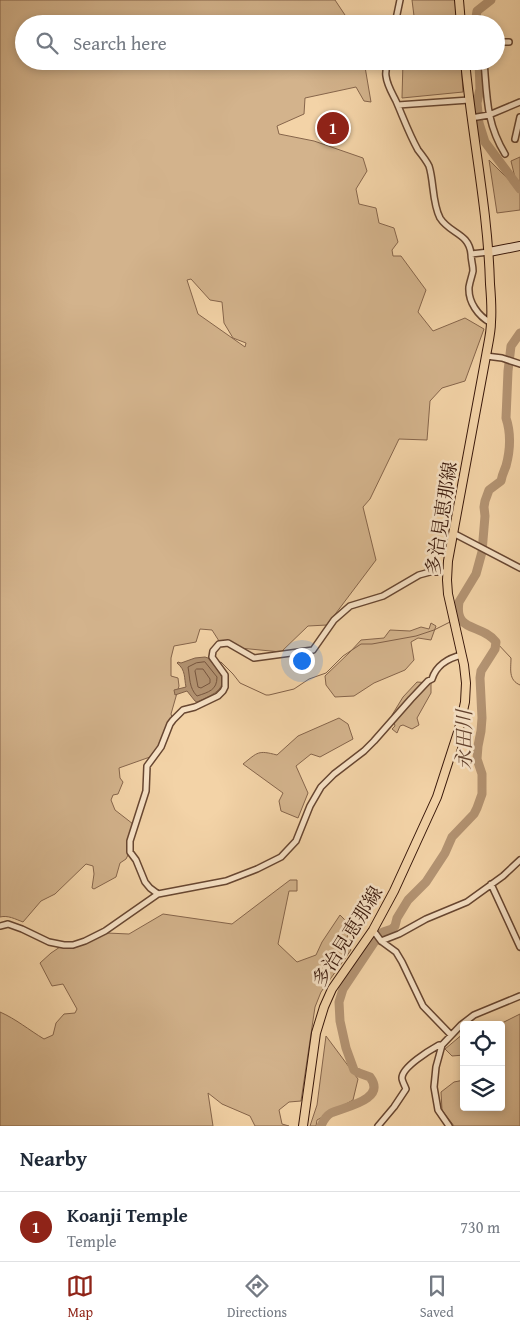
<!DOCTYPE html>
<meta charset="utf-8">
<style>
body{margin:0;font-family:"Gentium Book Plus","Noto Serif JP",serif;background:#f6f6f7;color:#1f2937}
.controls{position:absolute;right:15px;bottom:15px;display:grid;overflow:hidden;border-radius:5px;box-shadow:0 2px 8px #0003}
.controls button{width:45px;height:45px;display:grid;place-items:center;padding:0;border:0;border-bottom:1px solid #e0e1e3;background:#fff;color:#1f2937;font:25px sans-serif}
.you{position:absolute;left:301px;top:660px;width:18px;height:18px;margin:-12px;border:4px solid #fff;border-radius:50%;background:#1a73e8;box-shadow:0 0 0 8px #1a73e833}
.badge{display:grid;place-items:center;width:32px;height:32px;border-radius:50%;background:#8f2418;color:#fff;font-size:16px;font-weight:700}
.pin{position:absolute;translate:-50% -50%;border:2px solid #fff;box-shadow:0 1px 5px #0006}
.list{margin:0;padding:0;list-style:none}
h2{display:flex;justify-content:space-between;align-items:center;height:65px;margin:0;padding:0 20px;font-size:21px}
h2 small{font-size:16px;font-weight:400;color:#747a83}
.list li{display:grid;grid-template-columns:32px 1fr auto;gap:15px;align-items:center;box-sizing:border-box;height:70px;padding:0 20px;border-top:1px solid #e0e1e3}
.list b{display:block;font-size:19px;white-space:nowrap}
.list p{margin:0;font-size:16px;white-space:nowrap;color:#747a83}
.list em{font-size:16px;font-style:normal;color:#747a83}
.icon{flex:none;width:28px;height:28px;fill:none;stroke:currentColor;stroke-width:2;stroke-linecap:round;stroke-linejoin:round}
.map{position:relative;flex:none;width:520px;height:1126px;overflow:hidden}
.search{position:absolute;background:#fff;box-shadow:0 2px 8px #0003;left:15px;right:15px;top:15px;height:55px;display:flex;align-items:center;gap:12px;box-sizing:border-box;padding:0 18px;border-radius:28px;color:#747a83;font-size:19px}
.sheet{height:135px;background:#fff}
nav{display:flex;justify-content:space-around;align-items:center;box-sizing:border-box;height:70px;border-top:1px solid #e0e1e3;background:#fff;font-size:14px;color:#747a83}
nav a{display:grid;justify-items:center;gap:2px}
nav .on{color:#8f2418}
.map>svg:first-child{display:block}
</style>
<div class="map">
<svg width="520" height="1126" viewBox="0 0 520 1126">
<rect width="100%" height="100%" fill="#f3d3a7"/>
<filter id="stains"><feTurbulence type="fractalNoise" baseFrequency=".004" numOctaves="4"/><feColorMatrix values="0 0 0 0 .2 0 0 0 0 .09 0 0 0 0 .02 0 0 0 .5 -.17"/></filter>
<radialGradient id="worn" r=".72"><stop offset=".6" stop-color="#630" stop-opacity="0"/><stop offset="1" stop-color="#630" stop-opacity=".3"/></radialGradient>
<path fill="#d3b38c" stroke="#86654b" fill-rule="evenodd" d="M0 0H335L351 24H24V61H364L371 102 364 101 356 87 305 98 304 114 277 126 279 134 314 141 363 158 367 171 356 189 359 204 376 208 379 223 394 228 398 242 392 250 393 256H401L426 290 418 312 433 331 465 318 484 329 465 381 442 388 430 401 427 440 399 439 370 499 363 507 376 560 327 625 308 626 281 652 229 647 219 641 212 630 200 629 196 642 174 646 171 658V676L178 678 179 686 171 714 172 717 161 744 150 757 119 768 120 778 123 782 118 794 113 795 111 800 115 810 133 824 129 853 126 859 120 863 116 877 94 889 92 888 94 874 93 866 86 864 55 894 41 901 23 922C15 919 8 915 0 917ZM191 279 210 300 222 302 224 323 233 338 246 343 245 347 198 314 187 280Z
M412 0H456L458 24H415Z
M403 61H461L463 92 402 98Z
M520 157V189L516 182 511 161Z
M489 160 520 191V210L497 213Z
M431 623 436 626 431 640 418 638 411 642 414 660 405 670 374 683 354 696 335 697 326 685 325 676 350 652 361 640 384 638 390 630 410 631 421 627 429 629Z
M417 682 431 683V693L417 718 419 725 412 729 403 725 400 726 397 733 392 729 395 726 392 715 403 697Z
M339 718 348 724 353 739 320 757 311 754 296 766 308 793 298 818 281 811 279 801 283 793 243 764C258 752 258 750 277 755L298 736Z
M290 880H297V891H289L278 944 297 962 316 955 322 942 340 915 350 925 346 942 351 950 321 992 315 1007 301 1101 289 1102 279 1110 282 1124 289 1126H255L250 1116 222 1104 208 1093 213 1126H0V1012C16 1019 29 1030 44 1039L53 1035 56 1023 64 1014 75 1013 77 1009 63 984 52 986 40 963 51 953 60 947 69 948 87 943 107 933 129 934 163 914 232 924Z
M520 1014V1126H454L442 1110 441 1092 454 1082 464 1080V1107H501V1025H498Z
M464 1033V1055L452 1056 445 1049Z
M326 1036 358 1079 353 1100 317 1120 316 1126H310L317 1105Z"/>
<path fill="#b39372" stroke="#826148" d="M205 657 208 658 214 665 216 664 217 666 216 667C232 688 214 694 197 702L195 701 187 691 175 695 174 690 186 687C184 678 186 670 177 663L178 662 181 663 195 658Z"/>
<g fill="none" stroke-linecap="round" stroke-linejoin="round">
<path stroke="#76553e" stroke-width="1" d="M205 662 217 677C217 690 209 692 197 696 189 688 190 678 188 667L196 663Z
M197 669H203L210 679V683L201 688 198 687 195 671Z"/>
<path stroke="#826148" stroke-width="1" d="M496 642 511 658C511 669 508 680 520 685
M219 663 221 662 233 674 240 683 266 695H269L294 689 309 679 326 673 343 656 361 644H372L416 636 434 630 450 622"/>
<path stroke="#b39372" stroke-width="9" d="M475 24 477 11 491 0
M479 61 480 89 477 103 479 123 485 142 520 189
M321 1126C323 1121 326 1116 331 1113 344 1107 387 1100 370 1077L359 1073 354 1070 346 1048 340 1021 339 1002 343 989 377 938 383 932 392 929 395 926 397 918 408 900 426 882 445 853 452 837 474 814 477 808 482 794V774L477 759 478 746 481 731 482 718 480 678 481 671 495 649 496 642C481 623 454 633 459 602L476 574 482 552 485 516 484 507 485 501 489 490 501 481C502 475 504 471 506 466 510 451 511 433 506 418L508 371 511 346 520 333"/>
<defs>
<path id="street" d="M395 24 400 0
M496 42H509
M388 61C387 66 385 71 386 76 387 85 392 93 396 101 403 117 409 134 418 150 422 155 426 160 429 166 434 181 432 203 440 218 450 234 469 233 471 254L489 252
M484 61C487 96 486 123 505 154
M398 105 469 100
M471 118 489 115 520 102
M515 139 520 117
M471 254C471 260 473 265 473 271 472 276 470 281 469 287 468 302 478 316 491 323
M486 356 502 358 520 364
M453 533 520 568
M491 884 520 947
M158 894 150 888 145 882 136 860 130 852V841L146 791 147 766 161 747 170 724 173 720 183 710 195 707 218 696 223 691 225 687V675L212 657 213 651 219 644 228 643 254 658 313 650 334 620 350 606 383 596 419 575 430 572H447
M0 926 8 924 22 929 49 942 64 945H73L85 941 105 931 158 894 226 881 257 869 281 857 296 841 310 806 321 787 334 774 364 751 374 741 411 699 428 681 432 679C436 666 448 658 462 655
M373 930 381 941 396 952 402 962 423 1006 451 1035
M381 941 399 934 426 919 467 902 503 876 520 860
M378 1126 394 1107 406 1089C405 1086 402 1081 402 1078 402 1067 430 1050 439 1045H442
M449 1126 438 1110 434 1087 436 1067 442 1045 461 1025 474 1015 520 996"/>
<path id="secondary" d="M489 252 520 246"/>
<path id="primary" d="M459 0 461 24
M303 1126 316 1033 324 1007 332 989 373 930 394 891 437 797 459 729 465 702 466 683 464 665 448 594 447 580 448 561 486 356C488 344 491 333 491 322 492 309 491 296 490 284 488 209 472 136 465 61"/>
</defs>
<use href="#street" stroke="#674631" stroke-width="8"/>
<use href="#secondary" stroke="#38170a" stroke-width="10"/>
<use href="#primary" stroke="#38170a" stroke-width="10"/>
<use href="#street" stroke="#f7e2c6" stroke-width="5"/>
<use href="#secondary" stroke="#f7e2c6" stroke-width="8"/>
<use href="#primary" stroke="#f3d3a7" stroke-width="8"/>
</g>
<g text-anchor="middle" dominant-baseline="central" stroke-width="5" stroke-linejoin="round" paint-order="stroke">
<g font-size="19" fill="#38170a" stroke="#f7e2c6">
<text transform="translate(441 518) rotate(-81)">多治見恵那線</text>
<text transform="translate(347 936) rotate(-58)">多治見恵那線</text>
</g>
<g font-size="20" font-style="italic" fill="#63422e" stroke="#f7e2c6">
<text transform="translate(463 740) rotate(-90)">永田川</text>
</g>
</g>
<rect width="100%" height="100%" filter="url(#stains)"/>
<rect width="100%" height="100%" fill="url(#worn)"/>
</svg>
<div class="controls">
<button><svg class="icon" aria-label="locate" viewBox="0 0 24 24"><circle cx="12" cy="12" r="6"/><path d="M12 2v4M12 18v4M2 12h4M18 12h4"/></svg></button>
<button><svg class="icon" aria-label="layers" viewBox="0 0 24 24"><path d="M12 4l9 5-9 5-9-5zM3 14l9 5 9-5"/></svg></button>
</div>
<div class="you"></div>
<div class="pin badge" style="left:333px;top:128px">1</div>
<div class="search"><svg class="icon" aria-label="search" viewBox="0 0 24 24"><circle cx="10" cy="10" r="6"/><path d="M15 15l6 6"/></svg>Search here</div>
</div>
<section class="sheet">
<h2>Nearby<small></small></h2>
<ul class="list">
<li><span class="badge">1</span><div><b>Koanji Temple</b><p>Temple</p></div><em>730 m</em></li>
</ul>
</section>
<nav>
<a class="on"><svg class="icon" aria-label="map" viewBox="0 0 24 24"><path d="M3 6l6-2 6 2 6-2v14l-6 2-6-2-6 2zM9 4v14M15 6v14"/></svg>Map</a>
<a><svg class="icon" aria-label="directions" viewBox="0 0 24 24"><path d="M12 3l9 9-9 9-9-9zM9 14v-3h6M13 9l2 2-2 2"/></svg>Directions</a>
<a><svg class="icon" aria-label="saved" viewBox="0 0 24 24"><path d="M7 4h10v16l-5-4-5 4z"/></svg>Saved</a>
</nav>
